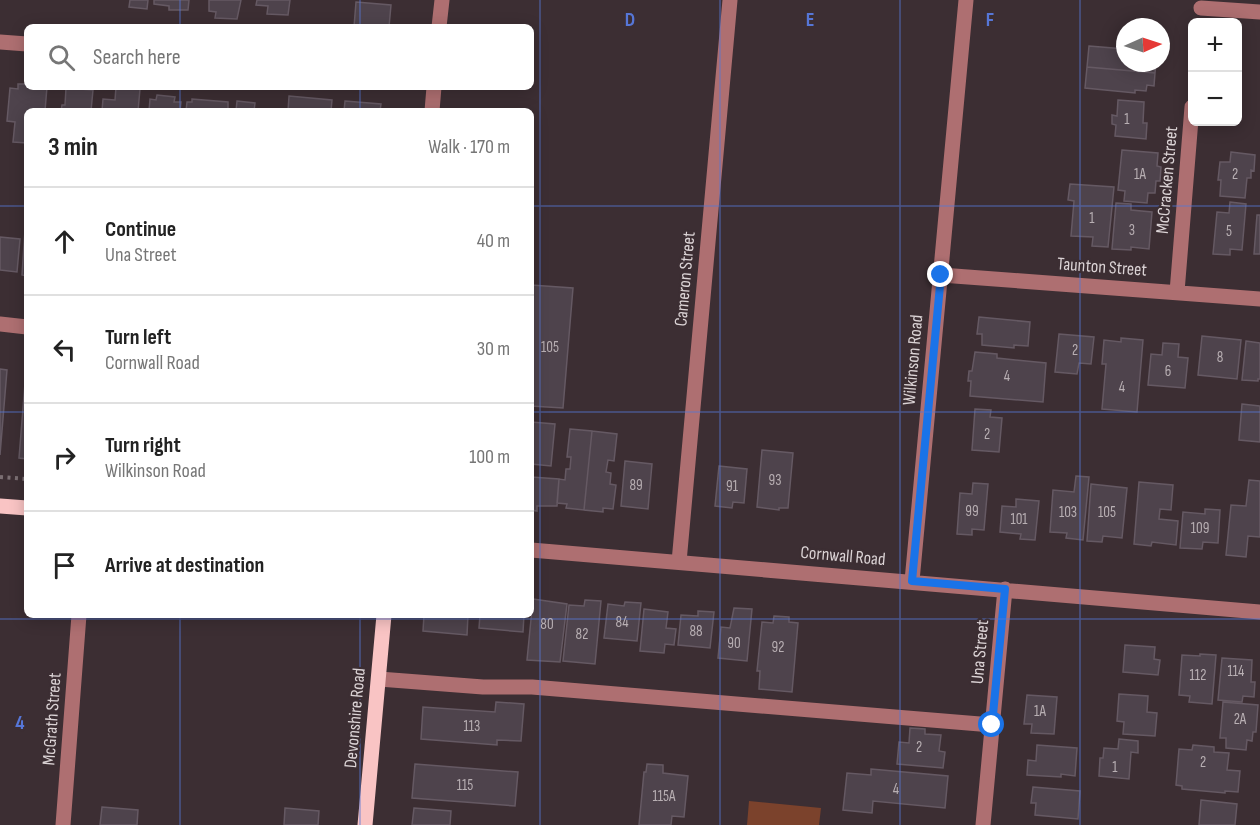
<!DOCTYPE html>
<meta charset="utf-8">
<style>
body{margin:0;font-family:"Sofia Sans Condensed",sans-serif;background:#f6f6f6;color:#222}
.controls{position:absolute;right:18px;top:18px;display:grid;overflow:hidden;border-radius:9px;box-shadow:0 3px 15px #0003}
.controls button{width:54px;height:54px;display:grid;place-items:center;padding:0;border:0;border-bottom:2px solid #e0e0e0;background:#fff;color:#222;font:30px sans-serif}
.compass{position:absolute;left:1116px;top:18px;width:54px;height:54px;border-radius:50%;background:#fff;box-shadow:0 3px 15px #0003;rotate:87deg}
.stop{position:absolute;width:18px;height:18px;margin:-14px;border:4px solid #1a73e8;border-radius:50%;background:#fff}
.stop.end{background:#1a73e8;border-color:#fff;box-shadow:0 2px 6px #0008}
.list{margin:0;padding:0;list-style:none}
h2{display:flex;justify-content:space-between;align-items:center;height:78px;margin:0;padding:0 24px;font-size:26px}
h2 small{font-size:20px;font-weight:400;color:#767676}
.list li{display:grid;grid-template-columns:39px 1fr auto;gap:18px;align-items:center;box-sizing:border-box;height:108px;padding:0 24px;border-top:2px solid #e0e0e0}
.list b{display:block;font-size:22px;white-space:nowrap}
.list p{margin:0;font-size:20px;white-space:nowrap;color:#767676}
.list em{font-size:20px;font-style:normal;color:#767676}
.icon{flex:none;width:33px;height:33px;fill:none;stroke:currentColor;stroke-width:2;stroke-linecap:round;stroke-linejoin:round}
.map{position:relative;flex:none;width:1260px;height:825px;overflow:hidden}
.search{position:absolute;background:#fff;box-shadow:0 3px 15px #0003;left:24px;top:24px;width:510px;height:66px;display:flex;align-items:center;gap:15px;box-sizing:border-box;padding:0 21px;border-radius:9px;color:#767676;font-size:22px}
.panel{position:absolute;background:#fff;box-shadow:0 3px 15px #0003;left:24px;top:108px;width:510px;height:510px;border-radius:9px}
.map>svg:first-child{display:block}
</style>
<div class="map">
<svg width="1260" height="825" viewBox="0 0 1260 825">
<rect width="100%" height="100%" fill="#3c2e33"/>
<path fill="#7b422c" d="M749 801 821 808 819 825H747Z"/>
<path fill="#4e434c" stroke="#655963" stroke-width="1.5" d="M130 0H148L147 9 129 7Z
M154 0H189L188 10H169V6L154 4Z
M209 0H241L237 19 215 18 216 12 209 11Z
M257 0H290L288 15 267 14 268 6 256 5Z
M356 2 391 5 389 27H354Z
M1089 46 1125 49V63H1156L1155 73 1087 67Z
M1087 67 1155 73 1154 86 1147 85 1146 91 1135 90V93L1085 88Z
M18 84H27V87H47L45 111H27V143L13 142 15 122 7 121 10 88 18 89Z
M116 87 140 89 138 111H102L103 99 115 100Z
M66 88 93 90 91 111H61L62 105H65Z
M157 95 175 97 174 102H181L180 111H149L150 99 156 100Z
M289 96 332 100 331 111H288Z
M192 99 228 102V111H186L187 102H192Z
M1118 100 1144 102 1143 123H1147L1146 139 1115 136 1116 125 1112 124V115L1117 116Z
M237 101 255 103 254 111H236Z
M345 101 381 104 380 111H344Z
M1122 150 1158 153 1157 166 1161 167 1160 181H1156L1155 193H1148L1147 203 1124 201 1125 191 1118 190Z
M1231 152 1255 155 1254 171 1251 170V178H1247L1245 198 1220 196 1221 180H1218L1220 162H1230Z
M1070 184 1114 187 1108 247 1092 246 1093 237 1071 236 1074 201 1068 200Z
M1230 202 1246 204 1242 250 1230 249V255L1213 254 1217 212 1229 213Z
M1116 203 1131 204V210L1152 212 1149 249 1131 247V250L1112 249Z
M1257 215H1260V254H1254Z
M25 230H27V276L22 275Z
M0 237 20 239 17 272 0 270Z
M531 285 573 288 563 408 531 406Z
M979 317 1030 322 1028 346 1014 345V348L982 345V334H977Z
M1059 334 1094 337 1091 364 1079 363 1077 374 1055 372Z
M1202 336 1241 340 1237 379 1198 375Z
M1121 338 1143 340 1137 412 1102 409 1106 364H1102L1104 340 1121 342Z
M1246 341 1260 343V379H1258V381L1242 380Z
M1163 343 1179 344 1178 357 1188 358 1185 388 1148 385 1151 354 1162 355Z
M975 352 997 354V358L1046 363 1043 402 970 396 971 381H968L969 371H972Z
M0 369 7 370 0 455Z
M26 371H27V459L19 458Z
M1242 404 1260 406V442L1239 440Z
M975 409 991 410 990 417 1002 418 999 452 972 450Z
M531 422 555 424 551 466 531 464Z
M570 429 592 431 584 510 566 508 567 504 557 503 559 479 565 480 566 469H570L571 457H567Z
M592 431 617 434 614 461 608 460 606 472 611 473 610 484 616 485 613 509 603 508V512L584 510Z
M762 450 793 453 788 508H779V510L757 507Z
M625 461 652 464 648 509 621 506Z
M719 466 747 469 744 503 733 502 732 508 715 506Z
M1076 476 1089 477 1083 540 1066 538 1067 533 1050 532 1053 490 1074 492Z
M531 477 559 479 557 506H537V511L531 510Z
M1249 480 1260 481V537L1248 536 1246 557 1226 555 1231 505 1246 506Z
M1139 482 1173 485 1171 510 1160 509 1159 519 1178 521 1176 545 1152 542 1151 546 1134 544Z
M973 483 988 484 984 530 972 529V535L957 534 960 493 972 494Z
M1091 484 1127 488 1122 538 1103 536 1102 542 1087 541Z
M1016 499 1039 501 1035 540 1020 539 1021 534 1000 532 1002 506 1016 507Z
M1205 509 1220 510 1218 543 1203 542 1202 549 1180 548 1183 512 1205 514Z
M533 599 567 604 560 662 527 660Z
M585 600 601 601 595 664 563 661 569 605 584 606Z
M625 602 641 603 637 641 604 638 608 604 624 606Z
M734 608 752 609 747 661 718 658 721 627 730 628Z
M644 609 668 612 666 628 676 629 674 645 665 644 664 653 640 651Z
M698 611 714 612 710 648 678 645 681 615 698 616Z
M424 615H468L467 635 423 631Z
M480 615H524L523 632 479 628Z
M774 616 789 617V622L798 623 792 692 759 689 760 671H757L762 622 773 623Z
M1125 645 1155 647 1154 659 1160 660 1158 675 1123 672Z
M1200 654 1216 655 1212 704 1189 702 1190 696 1179 695 1182 655 1200 656Z
M1222 658 1252 660 1251 682H1255L1254 697 1243 696 1242 702 1218 700Z
M1119 694 1148 696 1147 712 1157 713 1155 736 1123 734 1124 722 1117 721Z
M1027 695 1057 697 1054 734 1031 733 1032 724H1024Z
M496 702 524 704 521 741 497 740V745L421 739 423 707 495 712Z
M1223 702 1258 705 1256 732H1253L1252 741 1247 740 1246 750 1226 748V738H1220Z
M910 728 925 729V734L941 735 939 751 945 752 943 768 897 764 899 742 909 743Z
M1119 739 1138 741V753L1131 752 1129 779 1099 776 1100 758H1103L1104 748 1118 749Z
M1037 745 1077 748 1075 776 1061 774V777L1027 775 1028 760 1036 761Z
M1193 745 1214 747V752L1229 753 1227 770 1240 771 1238 792 1225 791V793L1182 789V786L1176 785 1179 749 1192 750Z
M415 764 518 772 515 806 412 798Z
M647 764 663 765V773L688 776 684 817 672 816 671 825H639L644 772H646Z
M871 769 948 776 945 808 873 801 872 813 843 810 847 773 871 775Z
M1033 787 1080 791 1078 819 1035 815 1036 803H1031Z
M1201 800 1237 804 1235 825H1199Z
M102 807 138 810 137 825H100Z
M285 808 319 811 318 825H284Z
M414 808 451 811 450 825H412Z"/>
<g fill="none" stroke-linecap="round" stroke-linejoin="round">
<path stroke="#7b6f73" stroke-width="4" stroke-dasharray="3 4.5" stroke-linecap="butt" d="M0 477 27 479"/>
<path stroke="#ae6f71" stroke-width="15" d="M1201 8 1260 12
M439 27 442 0
M0 42 27 44
M432 111 434 87
M941 275 1260 299
M1177 292 1192 107
M0 324 27 327
M531 550 1260 612
M679 562 730 0
M912 581 966 0
M379 679 483 687H532L992 725
M63 825 79 615
M983 825 1005 589"/>
<path stroke="#f9c4c4" stroke-width="15" d="M0 506 27 508
M365 825 384 615"/>
</g>
<g fill="none" stroke-linecap="round" stroke-linejoin="round">
<path stroke="#1a73e8" stroke-width="8" d="M941 275 912 581 1005 589 992 725"/>
</g>
<path fill="none" stroke="#5676d7" stroke-width="1.5" stroke-opacity="0.55" d="M180 0V27M360 0V27M540 0V825M720 0V825M900 0V825M1080 0V825M180 87V111M360 87V111M0 206H27M531 206H1260M0 412H27M531 412H1260M180 615V825M360 615V825M0 619H1260"/>
<g text-anchor="middle" dominant-baseline="central" stroke-width="4.5" stroke-linejoin="round" paint-order="stroke">
<g font-size="15" fill="#b8afb3">
<text x="1127" y="119">1</text>
<text x="1140" y="174">1A</text>
<text x="1235" y="174">2</text>
<text x="1092" y="218">1</text>
<text x="1132" y="230">3</text>
<text x="1229" y="231">5</text>
<text x="550" y="347">105</text>
<text x="1075" y="350">2</text>
<text x="1220" y="357">8</text>
<text x="1168" y="371">6</text>
<text x="1007" y="376">4</text>
<text x="1122" y="387">4</text>
<text x="987" y="434">2</text>
<text x="775" y="480">93</text>
<text x="636" y="485">89</text>
<text x="732" y="486">91</text>
<text x="972" y="511">99</text>
<text x="1068" y="512">103</text>
<text x="1107" y="512">105</text>
<text x="1019" y="519">101</text>
<text x="1200" y="528">109</text>
<text x="622" y="622">84</text>
<text x="547" y="624">80</text>
<text x="696" y="631">88</text>
<text x="582" y="634">82</text>
<text x="734" y="643">90</text>
<text x="778" y="647">92</text>
<text x="1236" y="671">114</text>
<text x="1198" y="675">112</text>
<text x="1040" y="711">1A</text>
<text x="1240" y="719">2A</text>
<text x="472" y="726">113</text>
<text x="919" y="747">2</text>
<text x="1203" y="762">2</text>
<text x="1115" y="767">1</text>
<text x="465" y="785">115</text>
<text x="896" y="789">4</text>
<text x="664" y="796">115A</text>
</g>
<g font-size="18" fill="#dbd3d5" stroke="#3c2e33">
<text transform="translate(1167 180) rotate(-85)">McCracken Street</text>
<text transform="translate(1102 267) rotate(4)">Taunton Street</text>
<text transform="translate(685 279) rotate(-85)">Cameron Street</text>
<text transform="translate(913 360) rotate(-85)">Wilkinson Road</text>
<text transform="translate(843 556) rotate(5)">Cornwall Road</text>
<text transform="translate(980 652) rotate(-85)">Una Street</text>
<text transform="translate(355 718) rotate(-85)">Devonshire Road</text>
<text transform="translate(52 719) rotate(-86)">McGrath Street</text>
</g>
</g>
<g font-size="20" text-anchor="middle" font-weight="bold" fill="#5676d7" stroke="#3c2e33" stroke-width="4.5" stroke-linejoin="round" paint-order="stroke">
<text x="630" y="26">D</text>
<text x="810" y="26">E</text>
<text x="990" y="26">F</text>
<text x="20" y="729">4</text>
</g>
</svg>
<div class="controls">
<button>+</button>
<button>−</button>
</div>
<svg class="compass" viewBox="-18 -18 36 36"><path d="M0-13l5 13h-10z" fill="#e53935"/><path d="M0 13l5-13h-10z" fill="#767676"/></svg>
<div class="stop" style="left:992px;top:725px"></div>
<div class="stop end" style="left:941px;top:275px"></div>
<div class="search"><svg class="icon" aria-label="search" viewBox="0 0 24 24"><circle cx="10" cy="10" r="6"/><path d="M15 15l6 6"/></svg>Search here</div>
<section class="panel">
<h2>3 min<small>Walk · 170 m</small></h2>
<ul class="list">
<li><svg class="icon" aria-label="ahead" viewBox="0 0 24 24"><path d="M12 20V5M6 11l6-6 6 6"/></svg><div><b>Continue</b><p>Una Street</p></div><em>40 m</em></li>
<li><svg class="icon" aria-label="left" viewBox="0 0 24 24"><path d="M17 20v-9H6M10 6l-5 5 5 5"/></svg><div><b>Turn left</b><p>Cornwall Road</p></div><em>30 m</em></li>
<li><svg class="icon" aria-label="right" viewBox="0 0 24 24"><path d="M7 20v-9h11M14 6l5 5-5 5"/></svg><div><b>Turn right</b><p>Wilkinson Road</p></div><em>100 m</em></li>
<li><svg class="icon" aria-label="arrive" viewBox="0 0 24 24"><path d="M6 21V4h12l-3 4 3 4H6"/></svg><div><b>Arrive at destination</b></div></li>
</ul>
</section>
</div>
